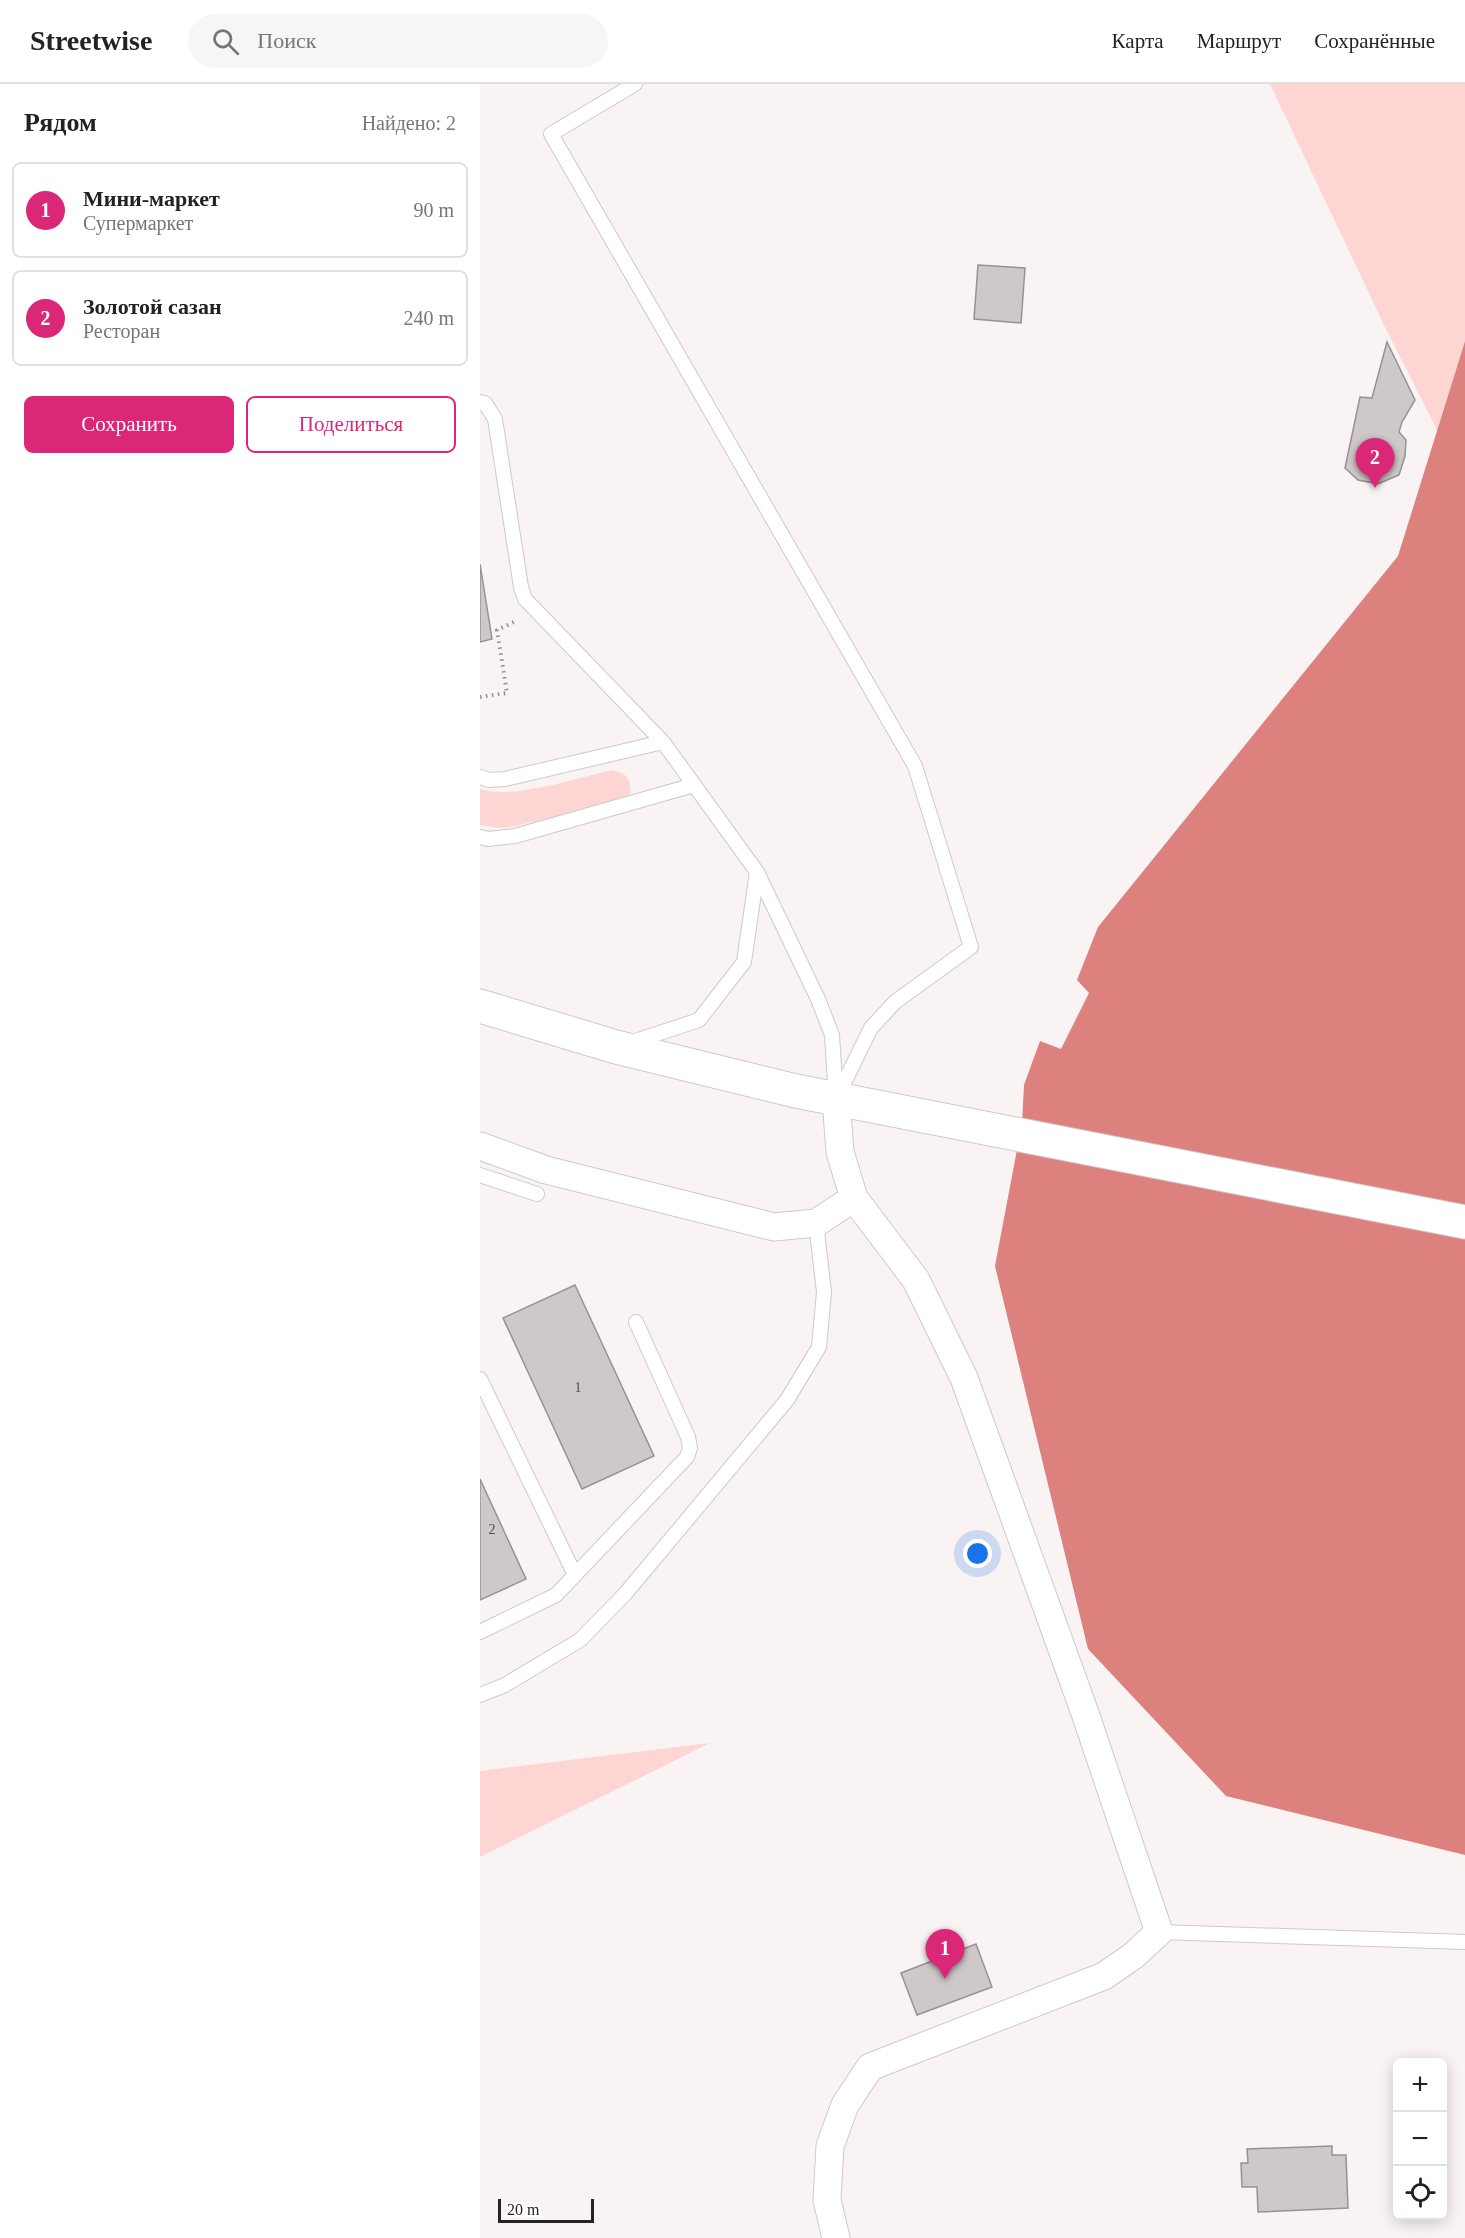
<!DOCTYPE html>
<html lang="ru">
<meta charset="utf-8">
<style>
body{margin:0;font-family:Georgia,serif;background:#f6f6f6;color:#222}
.controls{position:absolute;right:18px;bottom:18px;display:grid;overflow:hidden;border-radius:9px;box-shadow:0 3px 15px #0003}
.controls button{width:54px;height:54px;display:grid;place-items:center;padding:0;border:0;border-bottom:2px solid #e0e0e0;background:#fff;color:#222;font:30px sans-serif}
.scale{position:absolute;left:18px;bottom:15px;width:96px;box-sizing:border-box;padding-left:6px;border:3px solid #252323;border-top:0;font-size:16px;line-height:21px;white-space:nowrap;color:#252323;-webkit-text-stroke:4px #fff;paint-order:stroke}
.you{position:absolute;left:498px;top:1470px;width:21px;height:21px;margin:-15px;border:4px solid #fff;border-radius:50%;background:#1a73e8;box-shadow:0 0 0 9px #1a73e833}
.badge{display:grid;place-items:center;width:39px;height:39px;border-radius:50%;background:#db2777;color:#fff;font-size:20px;font-weight:700}
.pin{position:absolute;translate:-50% -50px;filter:drop-shadow(0 2px 3px #0008)}
.pin::after{content:'';position:absolute;top:32px;width:21px;height:18px;background:inherit;clip-path:polygon(0 0,100% 0,50% 100%)}
.list{margin:0;padding:0;list-style:none}
h2{display:flex;justify-content:space-between;align-items:center;height:78px;margin:0;padding:0 24px;font-size:26px}
h2 small{font-size:20px;font-weight:400;color:#767676}
.list li{display:grid;grid-template-columns:39px 1fr auto;gap:18px;align-items:center;box-sizing:border-box;height:96px;margin:0 12px 12px;padding:0 12px;border:2px solid #e0e0e0;border-radius:9px}
.list b{display:block;font-size:22px;white-space:nowrap}
.list p{margin:0;font-size:20px;white-space:nowrap;color:#767676}
.list em{font-size:20px;font-style:normal;color:#767676}
.actions{display:flex;gap:12px;padding:18px 24px}
.actions a{flex:1;padding:14px 0;border:2px solid #db2777;border-radius:9px;text-align:center;font-size:21px;color:#db2777}
.actions .main{background:#db2777;color:#fff}
.icon{flex:none;width:33px;height:33px;fill:none;stroke:currentColor;stroke-width:2;stroke-linecap:round;stroke-linejoin:round}
.map{position:relative;flex:none;width:985px;height:2154px;overflow:hidden}
header{display:flex;align-items:center;gap:36px;box-sizing:border-box;height:84px;padding:0 30px;background:#fff;border-bottom:2px solid #e0e0e0}
header strong{font-size:28px}
nav{display:flex;gap:33px;margin-inline-start:auto;font-size:21px}
.search{width:420px;height:54px;background:#f6f6f6;display:flex;align-items:center;gap:15px;box-sizing:border-box;padding:0 21px;border-radius:33px;color:#767676;font-size:22px}
main{display:flex}
aside{flex:1;background:#fff}
.map>svg:first-child{display:block}
</style>
<header>
<strong>Streetwise</strong>
<div class="search"><svg class="icon" aria-label="search" viewBox="0 0 24 24"><circle cx="10" cy="10" r="6"/><path d="M15 15l6 6"/></svg>Поиск</div>
<nav><a>Карта</a><a>Маршрут</a><a>Сохранённые</a></nav>
</header>
<main>
<aside>
<h2>Рядом<small>Найдено: 2</small></h2>
<ul class="list">
<li><span class="badge">1</span><div><b>Мини-маркет</b><p>Супермаркет</p></div><em>90 m</em></li>
<li><span class="badge">2</span><div><b>Золотой сазан</b><p>Ресторан</p></div><em>240 m</em></li>
</ul>
<div class="actions"><a class="main">Сохранить</a><a>Поделиться</a></div>
</aside>
<div class="map">
<svg width="985" height="2154" viewBox="0 0 985 2154">
<rect width="100%" height="100%" fill="#f9f3f3"/>
<path fill="#fdd6d3" d="M790 0H985V257L957 346 904 241Z
M132 686C147 689 150 694 151 709L145 717 35 742 20 744 0 741V705C31 716 98 694 132 686Z
M230 1659 0 1773V1687Z"/>
<path fill="#dc817e" d="M985 257V1771L746 1712 608 1565 515 1182 542 1039 544 1001 560 957 581 965 609 909 597 896 618 843 918 472Z"/>
<path fill="#cec9c8" stroke="#979292" stroke-width="1.5" d="M498 181 545 184 541 239 494 235Z
M907 258 935 316 922 338 919 348 926 356 925 372 919 391 898 400 878 396 865 384 880 313 892 314Z
M0 480 12 555 0 558Z
M95 1201 174 1372 102 1405 23 1234Z
M0 1395 46 1495 0 1516Z
M496 1860 512 1903 437 1931 421 1889Z
M852 2062V2071H866L868 2124 778 2128 777 2103H762L761 2079H768L767 2065Z"/>
<g fill="none" stroke-linecap="round" stroke-linejoin="round">
<defs>
<path id="service" d="M155 0 71 50 435 682 491 863 415 918 391 944 356 1015
M0 318 5 319 15 335 41 503 45 515 183 658 277 788 338 915 352 951 356 1013
M0 693 9 696 25 695 183 658
M0 753 8 755 35 752 214 701
M149 959 219 936 264 878 277 788
M0 1091 57 1110
M0 1295 95 1491
M0 1548 76 1511 207 1373 210 1364 208 1353 156 1238
M0 1611 25 1601 100 1556 145 1510 307 1316 339 1263 344 1208 336 1139
M679 1848 985 1858"/>
<path id="minor" d="M0 1062 66 1086 294 1143 336 1139 374 1114
M356 2154 347 2116 350 2062 365 2021 390 1983 624 1892 653 1872 679 1848 605 1629 484 1294 436 1196 374 1114 360 1068 356 1015"/>
<path id="secondary" d="M0 922 136 963 316 1007 985 1138"/>
</defs>
<use href="#service" stroke="#cfc9c9" stroke-width="16"/>
<use href="#minor" stroke="#cfc9c9" stroke-width="29"/>
<use href="#secondary" stroke="#cfc9c9" stroke-width="35"/>
<path stroke="#949090" stroke-width="4" stroke-dasharray="1.5 4.5" stroke-linecap="butt" d="M0 613 27 609 17 546 34 538"/>
<use href="#service" stroke="#fff" stroke-width="14"/>
<use href="#minor" stroke="#fff" stroke-width="27"/>
<use href="#secondary" stroke="#fff" stroke-width="33"/>
</g>
<g text-anchor="middle" dominant-baseline="central" stroke-width="4.5" stroke-linejoin="round" paint-order="stroke">
<g font-size="14" fill="#4f4c4c">
<text x="98" y="1303">1</text>
<text x="12" y="1445">2</text>
</g>
</g>
</svg>
<div class="controls">
<button>+</button>
<button>−</button>
<button><svg class="icon" aria-label="locate" viewBox="0 0 24 24"><circle cx="12" cy="12" r="6"/><path d="M12 2v4M12 18v4M2 12h4M18 12h4"/></svg></button>
</div>
<div class="scale">20 m</div>
<div class="you"></div>
<div class="pin badge" style="left:465px;top:1895px">1</div>
<div class="pin badge" style="left:895px;top:404px">2</div>
</div>
</main>
